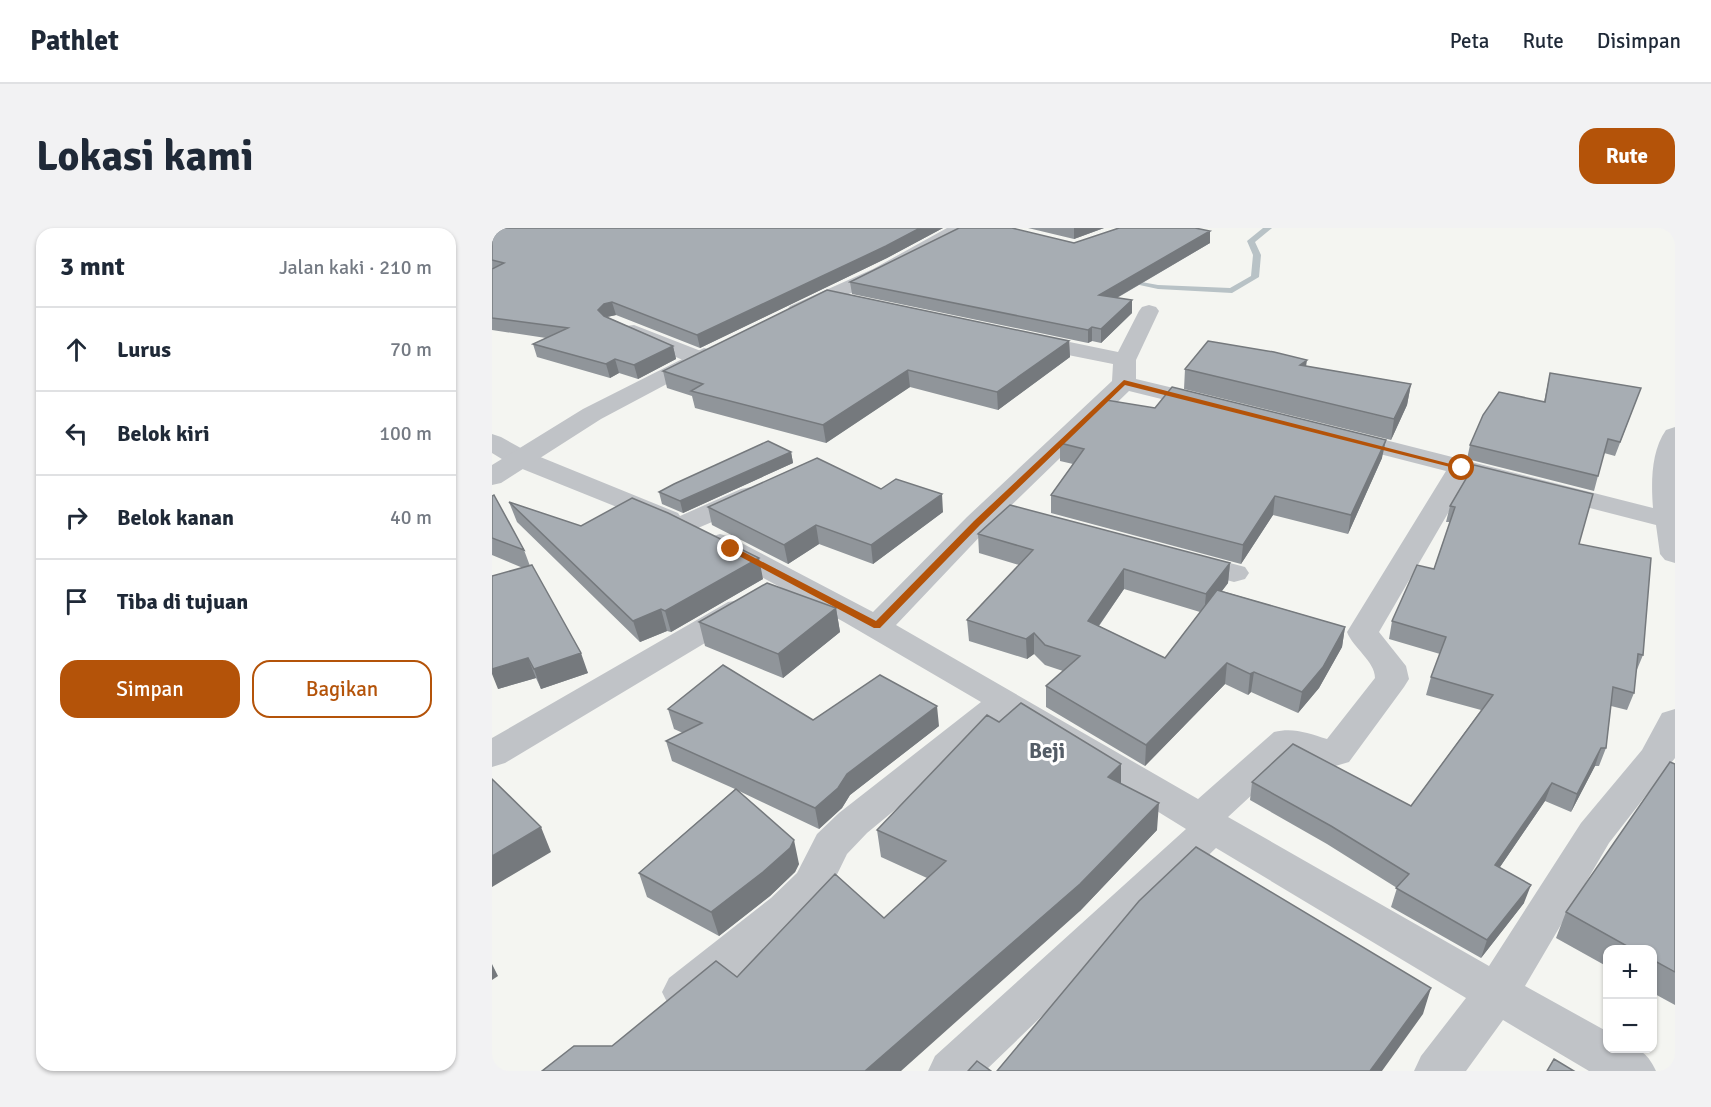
<!DOCTYPE html>
<html lang="id">
<meta charset="utf-8">
<style>
body{margin:0;font-family:Signika,sans-serif;background:#f2f2f3;color:#1f2937}
.controls{position:absolute;right:18px;bottom:18px;display:grid;overflow:hidden;border-radius:12px;box-shadow:0 2px 4px #0004}
.controls button{width:54px;height:54px;display:grid;place-items:center;padding:0;border:0;border-bottom:2px solid #e0e1e3;background:#fff;color:#1f2937;font:30px sans-serif}
.stop{position:absolute;width:18px;height:18px;margin:-14px;border:4px solid #b45309;border-radius:50%;background:#fff}
.stop.end{background:#b45309;border-color:#fff;box-shadow:0 2px 6px #0008}
.list{margin:0;padding:0;list-style:none}
h2{display:flex;justify-content:space-between;align-items:center;height:78px;margin:0;padding:0 24px;font-size:26px}
h2 small{font-size:20px;font-weight:400;color:#747a83}
.list li{display:grid;grid-template-columns:39px 1fr auto;gap:18px;align-items:center;box-sizing:border-box;height:84px;padding:0 24px;border-top:2px solid #e0e1e3}
.list b{display:block;font-size:22px;white-space:nowrap}
.list em{font-size:20px;font-style:normal;color:#747a83}
.actions{display:flex;gap:12px;padding:18px 24px}
.actions a{flex:1;padding:14px 0;border:2px solid #b45309;border-radius:18px;text-align:center;font-size:21px;color:#b45309}
.actions .main{background:#b45309;color:#fff}
.icon{flex:none;width:33px;height:33px;fill:none;stroke:currentColor;stroke-width:2;stroke-linecap:round;stroke-linejoin:round}
.map{position:relative;flex:none;width:1183px;height:843px;overflow:hidden;border-radius:18px}
header{display:flex;align-items:center;gap:36px;box-sizing:border-box;height:84px;padding:0 30px;background:#fff;border-bottom:2px solid #e0e1e3}
header strong{font-size:28px}
nav{display:flex;gap:33px;margin-inline-start:auto;font-size:21px}
.intro{display:flex;align-items:center;justify-content:space-between;box-sizing:border-box;height:144px;padding:0 36px}
h1{margin:0;font-size:42px}
.button{padding:15px 27px;border-radius:18px;background:#b45309;color:#fff;font-size:21px;font-weight:700}
main{display:flex;gap:36px;padding:0 36px}
aside{flex:1;background:#fff;border-radius:18px;box-shadow:0 2px 4px #0004}
.map>svg:first-child{display:block}
</style>
<header>
<strong>Pathlet</strong>
<nav><a>Peta</a><a>Rute</a><a>Disimpan</a></nav>
</header>
<div class="intro"><h1>Lokasi kami</h1><a class="button">Rute</a></div>
<main>
<aside>
<h2>3 mnt<small>Jalan kaki · 210 m</small></h2>
<ul class="list">
<li><svg class="icon" aria-label="ahead" viewBox="0 0 24 24"><path d="M12 20V5M6 11l6-6 6 6"/></svg><div><b>Lurus</b></div><em>70 m</em></li>
<li><svg class="icon" aria-label="left" viewBox="0 0 24 24"><path d="M17 20v-9H6M10 6l-5 5 5 5"/></svg><div><b>Belok kiri</b></div><em>100 m</em></li>
<li><svg class="icon" aria-label="right" viewBox="0 0 24 24"><path d="M7 20v-9h11M14 6l5 5-5 5"/></svg><div><b>Belok kanan</b></div><em>40 m</em></li>
<li><svg class="icon" aria-label="arrive" viewBox="0 0 24 24"><path d="M6 21V4h12l-3 4 3 4H6"/></svg><div><b>Tiba di tujuan</b></div></li>
</ul>
<div class="actions"><a class="main">Simpan</a><a>Bagikan</a></div>
</aside>
<div class="map">
<svg width="1183" height="843" viewBox="0 0 1183 843">
<rect width="100%" height="100%" fill="#f4f5f1"/>
<g fill="none" stroke-linecap="round" stroke-linejoin="round">
<path fill="#b8c2c6" fill-rule="evenodd" d="M771 0H780L763 14 769 27 767 49 740 65 666 61 629 53 633 51 666 57 738 60 759 48 761 27 755 13Z"/>
<path fill="#c0c3c7" fill-rule="evenodd" d="M657 77 664 79 667 83 644 132V151L727 171 730 176 727 181 718 183 637 163 495 301 404 397 706 571 782 504C801 499 816 505 835 511L883 450C883 433 861 420 855 404L954 243 841 214 837 209 841 204 850 201 1161 280C1159 255 1159 223 1174 202L1183 199V335L1173 332 1168 326 1164 297 977 249 887 404 914 438 917 451 912 459 857 534 840 539 803 527 736 589 997 738 1089 595 1150 522 1170 485 1183 481V530L1117 615 1033 758 1116 804V820C1142 820 1152 817 1164 843H1097L1011 792 974 843H922L929 828 974 770 724 620 493 843H436L443 828 694 601 514 490 375 605 355 626 335 667 309 694 209 778 193 783 177 778 170 764 177 750 279 670 305 645 325 606 347 585 489 474 352 394 218 321 213 315 218 309 228 306 238 309 381 384 475 289 620 153 621 136 526 117 523 112 526 107 534 105 626 124 647 83 650 79Z
M142 97 214 125 217 130 214 135 206 137 198 135 134 108 131 103 134 98Z
M0 206 9 209 36 224 186 285 188 288 249 261 259 259 269 261 273 267 269 273 192 306 18 236 0 225Z
M693 323 753 339 757 345 753 351 742 354 682 338 678 332 682 326Z
M247 372 258 374 263 381 258 388 13 535 0 539V510L236 374Z"/>
<path fill="#c0c3c7" fill-rule="evenodd" d="M455 0H473L467 10 395 49 312 86 305 88 298 86 295 82 298 78 381 41Z
M212 120 220 122 223 127 220 132 109 191 9 255 0 257V237L91 181Z"/>
</g>
<path fill="#90959a" fill-rule="evenodd" d="M0 0H451L395 30 208 120 124 87 115 89 181 118 184 131 146 151 127 145 118 150 45 129 41 116 54 110 0 102Z
M536 0H612L582 11Z
M582 15H718L625 70 640 72V85L609 115 600 113 596 115 360 66 358 54Z
M577 113 578 129 506 182 418 159 334 215 203 180 200 168 175 160 171 143Z
M814 138 919 156 915 177 899 212 692 161 693 141Z
M1058 145 1144 173 1123 228 1112 225 1102 263 975 231 978 217 1052 174Z
M568 215 890 230 856 306 781 287 749 336 559 285V267L581 236 568 233Z
M299 224 301 235 191 285 170 276 167 264Z
M389 261 451 284 381 336 327 316 296 336 220 297 216 279Z
M0 268 32 322 38 338 96 445 49 461 44 450 6 461 31 340 0 327Z
M17 274 89 298 271 351 179 404 175 403 148 414 25 294Z
M958 278 1087 316 1151 427 1144 444 1142 465 1135 482 1119 478 1114 520 1107 538H1103L1079 584 1053 573 1008 639 1032 675 989 730 899 679 905 660 835 616 758 572 760 554 919 578 989 482 934 467 939 449 948 426 897 411 900 393 942 341 958 294H954Z
M486 306 738 335 736 355 730 363 853 399 850 419 827 460 806 485 759 464 756 467 733 456 653 538 554 479V458L571 443 553 437 542 426 535 431 477 413 475 392 527 337 487 325ZM632 361 708 384 673 430 607 398Z
M344 380 348 404 291 450 213 418 207 394Z
M176 481 321 492 447 498 358 567 350 580 327 601 247 563 307 636 303 644 278 668 227 708 155 669 147 645 243 561 180 533 174 513 191 505 182 501Z
M507 494 629 556 665 602 588 683 120 818 245 749 392 690 435 650 389 629 385 602Z
M1183 536V777L1161 765V722H1116V739L1064 710 1074 684Z"/>
<path fill="#75797d" d="M428 0H451L395 30 208 120 205 107Z
M582 0H612L582 11Z
M718 3V15L607 80V67Z
M640 72V85L609 115V101Z
M120 74 124 87 115 89 110 95 106 82 112 76Z
M600 99V113L596 115V102Z
M577 113 578 129 506 182 505 164Z
M181 118 184 131 146 151 142 137Z
M123 131 127 145 118 150 114 136Z
M815 132 812 152 808 137Z
M416 142 418 159 334 215 331 197Z
M919 156 915 177 899 212 902 191Z
M894 212 890 230 856 306 859 287Z
M299 224 301 235 191 285 188 273Z
M450 266 451 284 381 336 379 317Z
M783 268 781 287 749 336 751 317Z
M324 297 327 316 296 336 292 317Z
M267 330 271 351 179 404 173 383Z
M738 335 736 355 712 386 714 366Z
M632 341V361L596 413V393Z
M344 380 348 404 291 450 286 426Z
M169 381 175 403 148 414 141 393Z
M853 399 850 419 827 460 806 485 810 464Z
M542 405V426L535 431 534 411Z
M89 425 96 445 49 461 42 441Z
M36 430 44 450 6 461 0 446V441Z
M735 435 733 456 653 538 654 517Z
M762 444 759 464 756 467 758 446Z
M445 478 447 498 358 567 350 580 327 601 323 580 355 546Z
M1109 520 1103 538 1079 584 1085 566Z
M629 536V563L616 549Z
M1060 555 1053 573 997 655 1003 637Z
M667 575 665 602 588 683 409 843H373Z
M49 599 59 624 0 659V628Z
M302 612 307 636 303 644 278 668 227 708 219 684Z
M1039 657 1032 675 989 730 995 712Z
M0 736 6 748 0 752Z
M939 760 931 786 890 843H878Z"/>
<path fill="#a7adb3" stroke="#75797d" stroke-width="1.5" d="M0 0H428L394 18 205 107 120 74 112 76 106 82 112 88 181 118 142 137 123 131 114 136 41 116 76 100 0 90V41L12 35 0 32Z
M467 0H520L582 15 627 0H703L718 3 607 67 640 72 609 101 600 99 596 102 358 54Z
M335 62 577 113 505 164 416 142 331 197 199 163 211 156 171 143Z
M716 113 782 124 815 132 808 137 919 156 902 191 693 141Z
M1058 145 1149 160 1128 214 1116 211 1106 248 978 217 991 187 1007 164 1053 174Z
M680 159 894 212 859 287 783 268 751 317 559 267 592 221 568 215 614 172 663 180Z
M276 213 299 224 188 273 167 264 182 256Z
M325 230 389 261 404 251 450 266 379 317 324 297 292 317 216 279Z
M982 237 1101 266 1087 316 1159 330 1151 427 1146 426 1142 465 1121 459 1114 520H1109L1085 566 1060 555 1003 637 1039 657 995 712 904 660 917 646 839 598 760 554 801 516 919 578 1001 467 939 449 954 409 900 393 925 337 942 341 963 279 958 278Z
M2 267 32 322 0 310V268Z
M140 270 176 285 267 330 173 383 169 381 141 393 17 274 89 298Z
M518 277 738 335 714 366 632 341 596 393 673 430 725 362 853 399 831 439 810 464 762 444 758 446 735 435 654 517 554 458 588 428 553 417 542 405 534 411 475 392 541 322 486 306Z
M40 337 89 425 42 441 36 430 0 441V348Z
M275 355 344 380 286 426 207 394Z
M231 437 321 492 388 447 445 478 355 546 346 560 323 580 174 513 210 495 176 481Z
M529 475 629 536 616 549 667 575 588 656 373 843H50L82 818H120L224 733 245 749 343 646 392 690 454 633 385 602 495 487 507 494Z
M1178 534 1183 536V744L1161 732V722H1142L1074 684Z
M0 551 49 599 0 628Z
M244 561 302 612 298 620 271 644 219 684 147 645Z
M704 619 939 760 878 843H505L647 673Z
M1062 831 1082 843H1055Z
M485 833 499 843H476Z"/>
<path fill="#b45309" d="M632 152 974 240 970 242 633 157 488 297 388 400H382L234 321 242 319 384 393 482 293Z"/>
<g text-anchor="middle" dominant-baseline="central" stroke-width="6" stroke-linejoin="round" paint-order="stroke">
<g font-size="21" font-weight="bold" fill="#535c66" stroke="#fff">
<text x="555" y="523">Beji</text>
</g>
</g>
</svg>
<div class="controls">
<button>+</button>
<button>−</button>
</div>
<div class="stop" style="left:970px;top:240px"></div>
<div class="stop end" style="left:239px;top:321px"></div>
</div>
</main>
